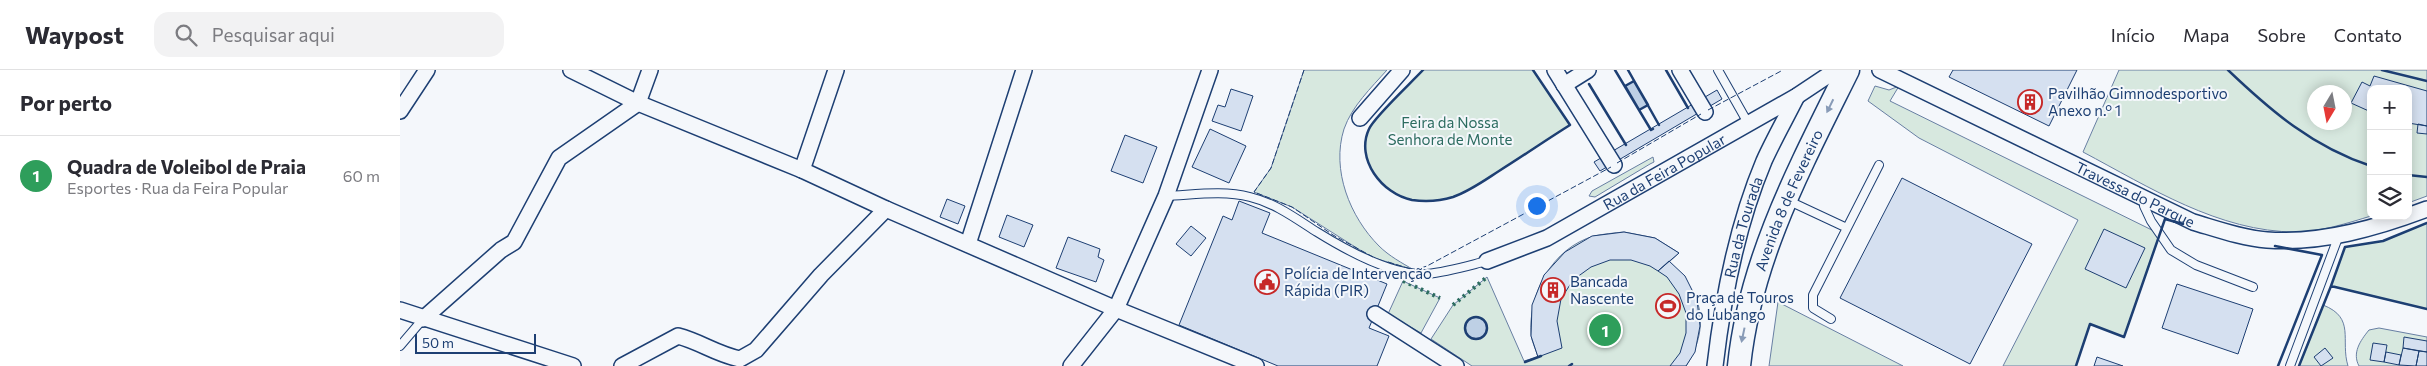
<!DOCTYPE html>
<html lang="pt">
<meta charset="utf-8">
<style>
body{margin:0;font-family:Commissioner,sans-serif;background:#f2f2f3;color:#2b2b33}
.controls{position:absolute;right:15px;top:15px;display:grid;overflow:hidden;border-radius:10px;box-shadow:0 2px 12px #0003}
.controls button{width:45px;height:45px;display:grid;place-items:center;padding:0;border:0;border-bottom:1px solid #e1e1e2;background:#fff;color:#2b2b33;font:25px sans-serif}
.compass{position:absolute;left:1907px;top:15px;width:45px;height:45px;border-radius:50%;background:#fff;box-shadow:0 2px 12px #0003;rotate:190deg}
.scale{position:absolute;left:15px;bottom:12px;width:121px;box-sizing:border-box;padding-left:5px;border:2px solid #1d3f73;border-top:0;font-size:14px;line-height:18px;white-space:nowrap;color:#1d3f73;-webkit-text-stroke:4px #f4f7fb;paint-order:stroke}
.you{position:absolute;left:1136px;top:135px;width:18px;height:18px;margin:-12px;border:4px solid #fff;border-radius:50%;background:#1a73e8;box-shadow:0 0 0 8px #1a73e833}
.badge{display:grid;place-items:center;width:32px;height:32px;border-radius:50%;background:#2563eb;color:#fff;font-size:16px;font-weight:700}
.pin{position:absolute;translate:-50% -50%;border:2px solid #fff;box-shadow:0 1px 5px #0006}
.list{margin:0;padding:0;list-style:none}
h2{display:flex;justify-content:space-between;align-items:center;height:65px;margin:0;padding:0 20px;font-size:21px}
h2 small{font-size:16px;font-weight:400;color:#7c7c81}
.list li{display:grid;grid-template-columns:32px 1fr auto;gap:15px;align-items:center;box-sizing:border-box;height:80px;padding:0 20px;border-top:1px solid #e1e1e2}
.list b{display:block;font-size:19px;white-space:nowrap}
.list p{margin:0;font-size:16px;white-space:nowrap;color:#7c7c81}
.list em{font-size:16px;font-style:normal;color:#7c7c81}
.icon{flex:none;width:28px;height:28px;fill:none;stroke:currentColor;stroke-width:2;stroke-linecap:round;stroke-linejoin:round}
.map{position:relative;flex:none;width:2027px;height:296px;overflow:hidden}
header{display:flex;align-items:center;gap:30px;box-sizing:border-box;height:70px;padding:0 25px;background:#fff;border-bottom:1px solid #e1e1e2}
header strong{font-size:24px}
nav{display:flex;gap:28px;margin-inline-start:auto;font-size:18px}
.search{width:350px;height:45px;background:#f2f2f3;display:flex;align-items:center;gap:12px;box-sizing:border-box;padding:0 18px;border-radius:15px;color:#7c7c81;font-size:19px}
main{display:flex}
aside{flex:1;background:#fff}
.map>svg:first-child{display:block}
</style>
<header>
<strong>Waypost</strong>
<div class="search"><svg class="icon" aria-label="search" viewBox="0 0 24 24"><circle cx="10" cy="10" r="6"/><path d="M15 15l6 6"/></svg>Pesquisar aqui</div>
<nav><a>Início</a><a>Mapa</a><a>Sobre</a><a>Contato</a></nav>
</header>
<main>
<aside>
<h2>Por perto<small></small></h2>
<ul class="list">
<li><span class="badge" style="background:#2e9e5b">1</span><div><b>Quadra de Voleibol de Praia</b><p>Esportes · Rua da Feira Popular</p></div><em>60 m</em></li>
</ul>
</aside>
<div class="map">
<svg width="2027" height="296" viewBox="0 0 2027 296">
<rect width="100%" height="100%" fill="#f4f7fb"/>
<path fill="#d7e8df" stroke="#687fa3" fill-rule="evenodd" d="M904 0H987C971 18 952 36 944 59 931 100 950 147 979 176 989 186 1002 193 1014 200L971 187 892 137 854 122 871 98Z
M1023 0H1133L1170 55C1146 70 1123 86 1099 101 1085 110 1070 121 1053 127 1040 131 1026 132 1012 130 982 124 955 89 969 59 974 47 1012 12 1023 0Z
M1719 0H2027V126L2008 133V19H1971V146C1948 153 1920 162 1896 162 1819 162 1749 117 1683 82ZM1914 22H1944V52H1914Z
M1475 16 1489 20 1499 16 1490 31 1760 164 1724 267 1690 254 1676 296H1603L1678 150 1519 68 1468 31Z
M1253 87 1254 92 1250 94 1195 127 1189 126 1192 121Z
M2027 153V239L1931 216 1945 177 1983 171Z
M1224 162 1255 168 1279 183 1269 192C1278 203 1291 216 1296 229 1306 251 1298 278 1286 296H1072L1031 269 1053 235 1087 207 1124 291 1138 287C1136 280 1132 272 1131 265 1128 224 1152 178 1194 166 1203 164 1214 163 1224 162Z
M1003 211 1040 228 1021 263 988 244Z
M1378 232 1503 296H1369Z
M1923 235C1956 248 1940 270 1948 296H1899Z
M1979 258 2027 267V296H1959C1952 283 1960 271 1969 260Z"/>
<path fill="#bed0e5" stroke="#687fa3" d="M1234 11 1248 35 1239 40 1225 16Z
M1065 258a11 11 0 1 1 22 0a11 11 0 1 1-22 0Z"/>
<path fill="#d5e0f0" stroke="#1d3f73" d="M1553 0H1677L1649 56 1549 7Z
M1974 6 2027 21V56L2008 53V19H1971V42L1951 33 1962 12 1970 16Z
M831 19 853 26 841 61 812 51 818 35 825 37Z
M1317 20 1322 29 1200 101 1194 92Z
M2018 54 2027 56V64L2017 63Z
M810 59 846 76 829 113 792 97Z
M725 65 757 77 743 113 711 101Z
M1502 108 1632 174 1570 294 1440 228Z
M547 129 565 136 558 154 540 147Z
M839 131 870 143 862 163 987 214 969 258 989 266 977 296H878L779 255 823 146 832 150Z
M607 145 633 155 624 177 599 167Z
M791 156 806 168 791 186 776 174Z
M1704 159 1745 178 1726 218 1685 199Z
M1224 162 1255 168 1279 183 1258 201 1250 196 1231 190H1210L1191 197 1173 210 1161 229 1157 251 1162 278 1138 287 1131 266 1132 235 1144 205 1165 182 1192 166Z
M668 167 700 179 698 187 704 190 696 212 656 198Z
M1269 191 1285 206 1297 230 1300 256 1295 282 1286 296H1270L1280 283 1286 263V243L1279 224 1267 207 1258 201Z
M1777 214 1853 239 1838 284 1762 258Z
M2004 267 2027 271V282L2003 278Z
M1973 273 1987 275 1984 292 1970 290Z
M1925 278 1933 288 1921 296 1914 287Z
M2003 278 2019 281 2016 296 1999 295Z
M2019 281 2027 282V296H2016Z
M1986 282 2001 285 1999 295 1984 292Z
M1697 287 1723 296H1694Z"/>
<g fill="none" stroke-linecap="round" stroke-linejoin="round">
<defs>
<path id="lane" d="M1318 0 1348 53
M766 126C793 125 823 120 850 127 875 133 895 148 917 162 946 180 992 206 1027 204 1047 202 1067 196 1087 191
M1745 127 1744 136 1751 151 1771 180 1796 195 1853 217
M1387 130 1447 158
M1431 249 1413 238V225L1479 95
M0 276 23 249
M1890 296 1939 165"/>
<g id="street">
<path d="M171 0 238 33 402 100 486 139 716 239 856 296"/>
<path d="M1155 0 1214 95"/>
<path d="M1280 0 1305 42"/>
<path id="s1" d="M1480 0 1793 152C1817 159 1842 168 1867 170 1921 174 1977 158 2027 139"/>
<path d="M1164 15 1188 0"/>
<path d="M0 41 27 0"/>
<path d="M960 48 1002 0"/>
<path d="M402 100 436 0"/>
<path d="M568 174 624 0"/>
<path id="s2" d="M1087 191 1147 168 1397 26 1436 0"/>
<path d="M0 240 173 296"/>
<path d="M975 244 1056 296"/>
<path d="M23 249 101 180 114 172 159 88 238 33 250 0"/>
<path d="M222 296 278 266C301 272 316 284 340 289L356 280 421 205 486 139"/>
<path d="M671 296 716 239 766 126 810 0"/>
<path id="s3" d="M1315 296C1323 227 1337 155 1364 91 1374 69 1386 48 1397 26"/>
</g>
<g id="primary">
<path id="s4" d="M1339 296C1350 189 1401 95 1448 0"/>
</g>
</defs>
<use href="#lane" stroke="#1d3f73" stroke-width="10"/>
<use href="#street" stroke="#1d3f73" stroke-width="18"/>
<use href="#primary" stroke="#1d3f73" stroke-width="25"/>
<use href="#lane" stroke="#f4f7fb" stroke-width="8"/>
<use href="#street" stroke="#f4f7fb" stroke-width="15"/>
<use href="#primary" stroke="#f4f7fb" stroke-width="22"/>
<path stroke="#2c6c60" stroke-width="4" stroke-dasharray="2.5 4" stroke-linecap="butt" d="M1003 211 1040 228
M1053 235 1087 207"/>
<path stroke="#1d3f73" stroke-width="1" stroke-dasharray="6 2.5" stroke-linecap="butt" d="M904 0 871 98 854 122 892 137 933 165 973 187
M1308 40 1383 0
M1217 93 1301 44
M988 192 1014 200 1027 196 1211 97"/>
<path stroke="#1d3f73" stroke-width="2.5" d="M1023 0C1012 12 974 47 969 59 955 89 982 124 1012 130 1026 132 1040 131 1053 127 1070 121 1085 110 1099 101 1123 86 1146 70 1170 55L1133 0
M1215 0 1251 60 1253 59
M1228 0 1259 55
M1266 0 1288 38
M1828 0C1871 41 1913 77 1971 96
M1982 0 2027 11
M1234 11 1248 35 1239 40 1225 16Z
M1189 14 1226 75
M2008 105 2027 107
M1875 176 1922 185 1878 296
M1931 216 1945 177 1983 171 2027 153
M1065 258a11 11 0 1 1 22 0a11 11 0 1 1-22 0Z
M1125 292 1141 286
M1169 296 1172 294
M1676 296 1690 254 1724 267 1765 149 1783 154
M1899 296 1931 216 2027 239"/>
</g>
<defs><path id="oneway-solid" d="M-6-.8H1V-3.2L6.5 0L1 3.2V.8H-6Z" transform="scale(1.25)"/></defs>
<g fill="#889bb7">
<use href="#oneway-solid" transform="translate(1430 36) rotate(116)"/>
<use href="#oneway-solid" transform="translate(1343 265) rotate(102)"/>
</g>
<defs>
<symbol id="building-ring" viewBox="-11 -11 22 22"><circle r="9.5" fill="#f4f7fb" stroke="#c62828" stroke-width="1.5"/><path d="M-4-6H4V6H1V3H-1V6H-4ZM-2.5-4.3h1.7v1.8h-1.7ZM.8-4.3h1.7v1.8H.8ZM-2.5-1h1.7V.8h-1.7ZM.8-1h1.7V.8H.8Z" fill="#c62828"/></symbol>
<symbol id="civic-ring" viewBox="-11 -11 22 22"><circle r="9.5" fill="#f4f7fb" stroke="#c62828" stroke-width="1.5"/><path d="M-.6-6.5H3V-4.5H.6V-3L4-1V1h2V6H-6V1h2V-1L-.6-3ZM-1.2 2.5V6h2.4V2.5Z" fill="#c62828"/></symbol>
<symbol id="stadium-ring" viewBox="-11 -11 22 22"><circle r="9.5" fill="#f4f7fb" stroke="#c62828" stroke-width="1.5"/><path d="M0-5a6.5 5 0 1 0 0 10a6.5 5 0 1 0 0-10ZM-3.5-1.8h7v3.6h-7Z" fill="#c62828"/></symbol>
</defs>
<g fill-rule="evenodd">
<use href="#building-ring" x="1616" y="18" width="28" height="28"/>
<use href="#civic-ring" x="853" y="198" width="28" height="28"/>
<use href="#building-ring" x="1139" y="206" width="28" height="28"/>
<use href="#stadium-ring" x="1254" y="222" width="28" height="28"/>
</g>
<g text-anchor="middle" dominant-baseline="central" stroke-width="4" stroke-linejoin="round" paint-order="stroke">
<g font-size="15" fill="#1d3f73" stroke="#f4f7fb" text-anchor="start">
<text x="1648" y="23">Pavilhão Gimnodesportivo<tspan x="1648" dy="17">Anexo n.º 1</tspan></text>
<text x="884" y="203">Polícia de Intervenção<tspan x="884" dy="17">Rápida (PIR)</tspan></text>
<text x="1170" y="211">Bancada<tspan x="1170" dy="17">Nascente</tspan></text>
<text x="1286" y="227">Praça de Touros<tspan x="1286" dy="17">do Lubango</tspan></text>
</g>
<g font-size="15" fill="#2c6c60" stroke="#f4f7fb">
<text x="1050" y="52">Feira da Nossa<tspan x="1050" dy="17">Senhora de Monte</tspan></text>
</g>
<g font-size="15" fill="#1d3f73" stroke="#f4f7fb">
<text stroke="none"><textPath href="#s2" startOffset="199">Rua da Feira Popular</textPath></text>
<text stroke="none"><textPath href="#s1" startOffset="284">Travessa do Parque</textPath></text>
<text stroke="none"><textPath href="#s4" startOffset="174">Avenida 8 de Fevereiro</textPath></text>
<text stroke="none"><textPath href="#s3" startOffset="142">Rua da Tourada</textPath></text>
</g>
</g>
</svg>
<div class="controls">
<button>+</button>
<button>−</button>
<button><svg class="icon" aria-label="layers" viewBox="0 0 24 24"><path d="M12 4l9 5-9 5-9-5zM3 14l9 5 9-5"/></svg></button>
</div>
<svg class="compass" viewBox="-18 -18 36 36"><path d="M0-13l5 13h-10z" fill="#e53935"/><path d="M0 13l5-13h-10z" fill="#7c7c81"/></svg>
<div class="scale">50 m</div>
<div class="you"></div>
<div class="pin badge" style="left:1205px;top:260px;background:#2e9e5b">1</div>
</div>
</main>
